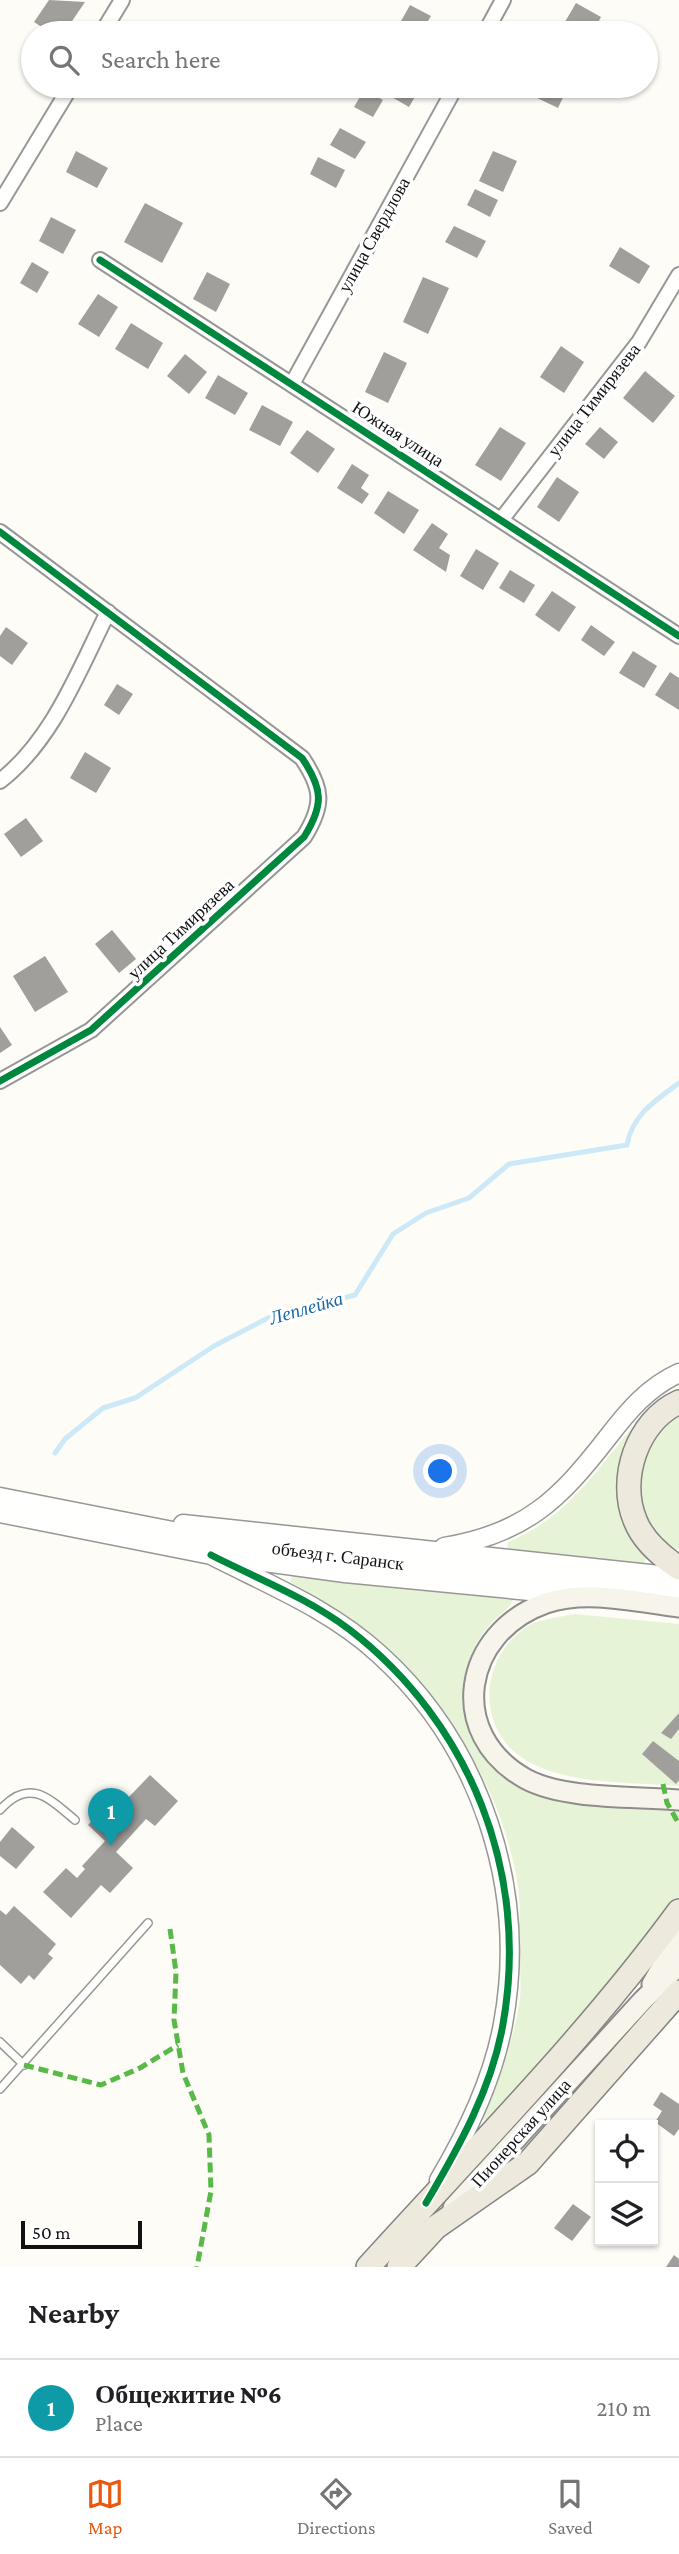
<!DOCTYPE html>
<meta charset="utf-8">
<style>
body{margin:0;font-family:"Crimson Pro",serif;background:#f2f2f2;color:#202124}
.controls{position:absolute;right:21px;bottom:21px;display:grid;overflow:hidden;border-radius:0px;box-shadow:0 2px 5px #0004}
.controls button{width:63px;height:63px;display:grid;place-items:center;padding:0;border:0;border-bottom:2px solid #e0e0e0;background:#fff;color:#202124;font:35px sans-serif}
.scale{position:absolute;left:21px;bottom:18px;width:121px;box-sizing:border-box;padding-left:7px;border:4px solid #111;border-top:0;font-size:19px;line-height:24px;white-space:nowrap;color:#111;-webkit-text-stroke:5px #fff;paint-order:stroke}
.you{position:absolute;left:441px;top:1472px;width:24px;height:24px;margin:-18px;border:5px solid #fff;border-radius:50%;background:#1a73e8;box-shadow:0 0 0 10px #1a73e833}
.badge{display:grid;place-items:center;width:46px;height:46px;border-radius:50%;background:#ea580c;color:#fff;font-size:23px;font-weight:700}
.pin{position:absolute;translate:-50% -58px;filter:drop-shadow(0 2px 4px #0008)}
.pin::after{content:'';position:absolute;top:37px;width:24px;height:21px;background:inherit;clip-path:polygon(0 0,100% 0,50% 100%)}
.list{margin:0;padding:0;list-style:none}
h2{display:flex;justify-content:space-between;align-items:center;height:91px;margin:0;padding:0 28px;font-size:30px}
h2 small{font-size:23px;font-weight:400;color:#757577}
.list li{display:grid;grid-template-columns:46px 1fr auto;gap:21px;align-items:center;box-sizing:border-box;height:98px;padding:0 28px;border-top:2px solid #e0e0e0}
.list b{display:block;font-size:26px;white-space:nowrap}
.list p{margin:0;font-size:23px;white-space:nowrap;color:#757577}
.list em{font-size:23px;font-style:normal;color:#757577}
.icon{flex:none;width:38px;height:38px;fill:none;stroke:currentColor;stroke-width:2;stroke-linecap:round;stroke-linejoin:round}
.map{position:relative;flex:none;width:679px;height:2267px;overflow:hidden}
.search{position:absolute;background:#fff;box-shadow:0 2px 5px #0004;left:21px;right:21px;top:21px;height:77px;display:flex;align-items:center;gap:18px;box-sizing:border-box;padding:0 24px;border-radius:38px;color:#757577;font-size:26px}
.sheet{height:189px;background:#fff}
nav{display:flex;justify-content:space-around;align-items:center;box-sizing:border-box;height:98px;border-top:2px solid #e0e0e0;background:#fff;font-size:19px;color:#757577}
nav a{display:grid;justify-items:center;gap:4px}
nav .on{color:#ea580c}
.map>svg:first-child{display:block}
</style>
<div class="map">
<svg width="679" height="2267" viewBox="0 0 679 2267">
<rect width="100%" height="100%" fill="#fdfcf7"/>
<path fill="#e7f3d7" d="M679 1415V1550C634 1531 632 1467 657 1432 662 1425 672 1420 679 1415Z
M631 1429C612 1482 608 1513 647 1558L642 1565 507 1550 508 1542C564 1520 594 1474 631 1429Z
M293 1575 514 1598C509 1610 501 1613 493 1621 479 1636 467 1658 464 1678 456 1719 480 1766 516 1786 544 1802 646 1812 679 1810V1896L604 1993 488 2122 482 2119C497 2081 515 2039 520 1998 522 1981 519 1962 519 1945 519 1926 521 1905 518 1886 497 1754 404 1645 290 1582Z
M574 1614 679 1624V1786C632 1782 574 1785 531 1763 475 1735 477 1658 528 1626 539 1619 561 1617 574 1614Z"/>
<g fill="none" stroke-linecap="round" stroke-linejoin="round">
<path stroke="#cde8f7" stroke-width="5" d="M55 1453 65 1439 103 1408 135 1398 214 1346 268 1318 355 1295 393 1234 426 1213 469 1198 509 1164 627 1145C632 1115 656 1100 679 1083"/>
</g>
<path fill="#a19f9c" d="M49 0 85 2 64 33H51L34 22Z
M576 3 601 17 592 33H573L562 27Z
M410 5 431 16 421 33 400 23Z
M397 86 420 88 409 107 390 96Z
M533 86H566L568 87 558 108 529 94Z
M364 90 383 100 373 117 354 107Z
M340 128 366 142 355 159 330 145Z
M76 151 108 168 97 188 66 172Z
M493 151 517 161 503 192 479 181Z
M318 157 345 170 336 188 310 174Z
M475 189 498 200 490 217 467 205Z
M145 203 183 223 162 263 124 242Z
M51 217 76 230 63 254 39 241Z
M454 226 486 241 477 258 445 242Z
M620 247 650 266 639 284 609 266Z
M32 262 49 272 37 293 20 283Z
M207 272 230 284 216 312 193 299Z
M423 277 449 288 428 334 403 322Z
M98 294 118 307 99 337 78 324Z
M131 323 163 343 148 369 115 349Z
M561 346 584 362 564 393 540 377Z
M384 352 407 363 388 403 365 392Z
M185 354 207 372 189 394 167 376Z
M645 371 675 396 653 423 623 398Z
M218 375 248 393 235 415 205 398Z
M262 405 293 422 280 446 249 430Z
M500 427 526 443 501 481 475 465Z
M600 427 618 442 604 459 585 444Z
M307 430 335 449 318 473 290 453Z
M352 464 369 475 361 488 369 494 362 504 337 488Z
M557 477 579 492 559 522 537 507Z
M388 491 419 510 404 534 374 513Z
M432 523 448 534 439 548 450 555 446 572 413 550Z
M476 549 499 563 483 590 460 576Z
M510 570 535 585 524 603 499 588Z
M552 591 576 607 559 632 535 615Z
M591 625 615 642 604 656 581 640Z
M6 627 28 643 12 665 0 656V636Z
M633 651 657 666 644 688 619 673Z
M670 672 679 678V710L655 695Z
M117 684 133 694 119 715 104 705Z
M85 752 111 768 96 793 70 778Z
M26 818 43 841 21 857 4 834Z
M112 930 136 959 119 973 95 944Z
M45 956 68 992 35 1012 13 976Z
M0 1027 12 1045 0 1053Z
M679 1713V1729L671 1739 661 1733Z
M653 1741 679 1761V1780L676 1784 642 1754Z
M150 1775 178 1801 155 1826 146 1819 116 1852 133 1868 110 1893 101 1885 71 1918 43 1892 66 1868 77 1878 85 1869 82 1866 105 1841 88 1825 111 1800 124 1811 131 1803 127 1799Z
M12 1827 35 1847 16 1869 0 1856V1842Z
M14 1906 56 1944 48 1954 53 1958 34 1980 29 1975 21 1984 0 1965V1910L6 1915Z
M661 2092 679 2104V2129L674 2136 655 2122 662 2111 653 2105Z
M573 2204 591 2217 572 2241 554 2228Z
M674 2255 679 2259V2267H666Z"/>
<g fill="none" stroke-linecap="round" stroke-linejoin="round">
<defs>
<path id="service" d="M0 1810C29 1777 49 1798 75 1820
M0 2042 24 2065
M0 2089 148 1923"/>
<path id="minor" d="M102 33 122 0
M485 33 503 0
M0 203 71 86
M100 260 679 636
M292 384 456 86
M501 520 639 342 679 275
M0 532 302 758C323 789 324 805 304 837L91 1030 0 1081
M0 781C53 740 79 670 108 612"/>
<path id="tertiary" d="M0 1497 218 1540 363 1560 679 1592
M0 1513 211 1555 345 1573 571 1595
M183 1524 679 1577
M444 1547C525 1534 560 1499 608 1437 628 1411 648 1387 679 1373
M211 1555C269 1585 330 1609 379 1654 481 1746 528 1889 503 2024 493 2079 467 2133 439 2180"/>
<path id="secondary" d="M679 1607C637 1602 587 1589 546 1603 463 1632 445 1734 526 1779 565 1800 635 1796 679 1800
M652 1984 679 1937
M453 2208 643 2000 679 1965"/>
<path id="primary" d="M679 1402C637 1421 618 1479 635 1520 643 1541 661 1556 679 1568
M368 2267C473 2151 586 2038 679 1911
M399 2267 436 2227 528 2163 679 1992"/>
</defs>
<use href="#service" stroke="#979795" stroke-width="10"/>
<use href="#minor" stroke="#979795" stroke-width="18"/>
<use href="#tertiary" stroke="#979795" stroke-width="21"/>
<use href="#secondary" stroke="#8e8d8b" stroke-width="23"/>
<use href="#primary" stroke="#858482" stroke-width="26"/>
<use href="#service" stroke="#fffffe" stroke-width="7"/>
<use href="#minor" stroke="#fffffe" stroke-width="14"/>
<use href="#tertiary" stroke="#fffffe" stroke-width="18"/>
<use href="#secondary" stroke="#f6f4eb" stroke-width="19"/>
<use href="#primary" stroke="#ede9dc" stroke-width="23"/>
<path stroke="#58b947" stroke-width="5" stroke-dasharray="10 5" stroke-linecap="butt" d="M663 1784 667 1803 679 1824
M170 1929 176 1972 174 2020 183 2073 209 2135 211 2191 197 2267
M24 2065 101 2085 140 2068 178 2045"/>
<defs>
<path id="cycleway" d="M100 260 679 636
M0 532 302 758C323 789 324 805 304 837L91 1030 0 1081
M211 1555C258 1579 308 1598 350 1630 470 1723 530 1873 503 2024 492 2088 459 2147 426 2203"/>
</defs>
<use href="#cycleway" stroke="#fff" stroke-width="11"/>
<use href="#cycleway" stroke="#00873e" stroke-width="7"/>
</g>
<g text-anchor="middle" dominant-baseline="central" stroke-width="7" stroke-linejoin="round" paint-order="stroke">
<g font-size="18" fill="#111" stroke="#fff">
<text transform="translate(374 235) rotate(-61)">улица Свердлова</text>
<text transform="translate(594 400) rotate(-52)">улица Тимирязева</text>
<text transform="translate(398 434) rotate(33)">Южная улица</text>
<text transform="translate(181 929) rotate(-43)">улица Тимирязева</text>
<text transform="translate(338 1556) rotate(7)">объезд г. Саранск</text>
<text transform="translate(521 2133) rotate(-48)">Пионерская улица</text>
</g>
<g font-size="19" font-style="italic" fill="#1768a6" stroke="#fff">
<text transform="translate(306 1308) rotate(-16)">Леплейка</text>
</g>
</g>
</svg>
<div class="controls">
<button><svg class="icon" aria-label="locate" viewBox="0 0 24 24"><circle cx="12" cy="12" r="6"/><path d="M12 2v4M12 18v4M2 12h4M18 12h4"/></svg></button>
<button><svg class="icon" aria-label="layers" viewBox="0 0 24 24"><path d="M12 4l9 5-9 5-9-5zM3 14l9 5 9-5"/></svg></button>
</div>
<div class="scale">50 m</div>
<div class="you"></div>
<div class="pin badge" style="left:111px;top:1846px;background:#0f9aa8">1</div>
<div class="search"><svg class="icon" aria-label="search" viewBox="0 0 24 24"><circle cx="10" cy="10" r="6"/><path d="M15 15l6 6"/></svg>Search here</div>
</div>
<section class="sheet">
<h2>Nearby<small></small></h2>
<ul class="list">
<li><span class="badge" style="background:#0f9aa8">1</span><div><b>Общежитие №6</b><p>Place</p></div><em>210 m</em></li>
</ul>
</section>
<nav>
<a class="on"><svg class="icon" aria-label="map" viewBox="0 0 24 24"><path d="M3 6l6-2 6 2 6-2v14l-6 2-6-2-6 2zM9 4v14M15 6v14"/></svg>Map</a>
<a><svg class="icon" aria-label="directions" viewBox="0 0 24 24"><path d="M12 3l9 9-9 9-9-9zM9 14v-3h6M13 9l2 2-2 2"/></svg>Directions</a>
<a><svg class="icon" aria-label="saved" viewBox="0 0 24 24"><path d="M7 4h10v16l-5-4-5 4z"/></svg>Saved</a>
</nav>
